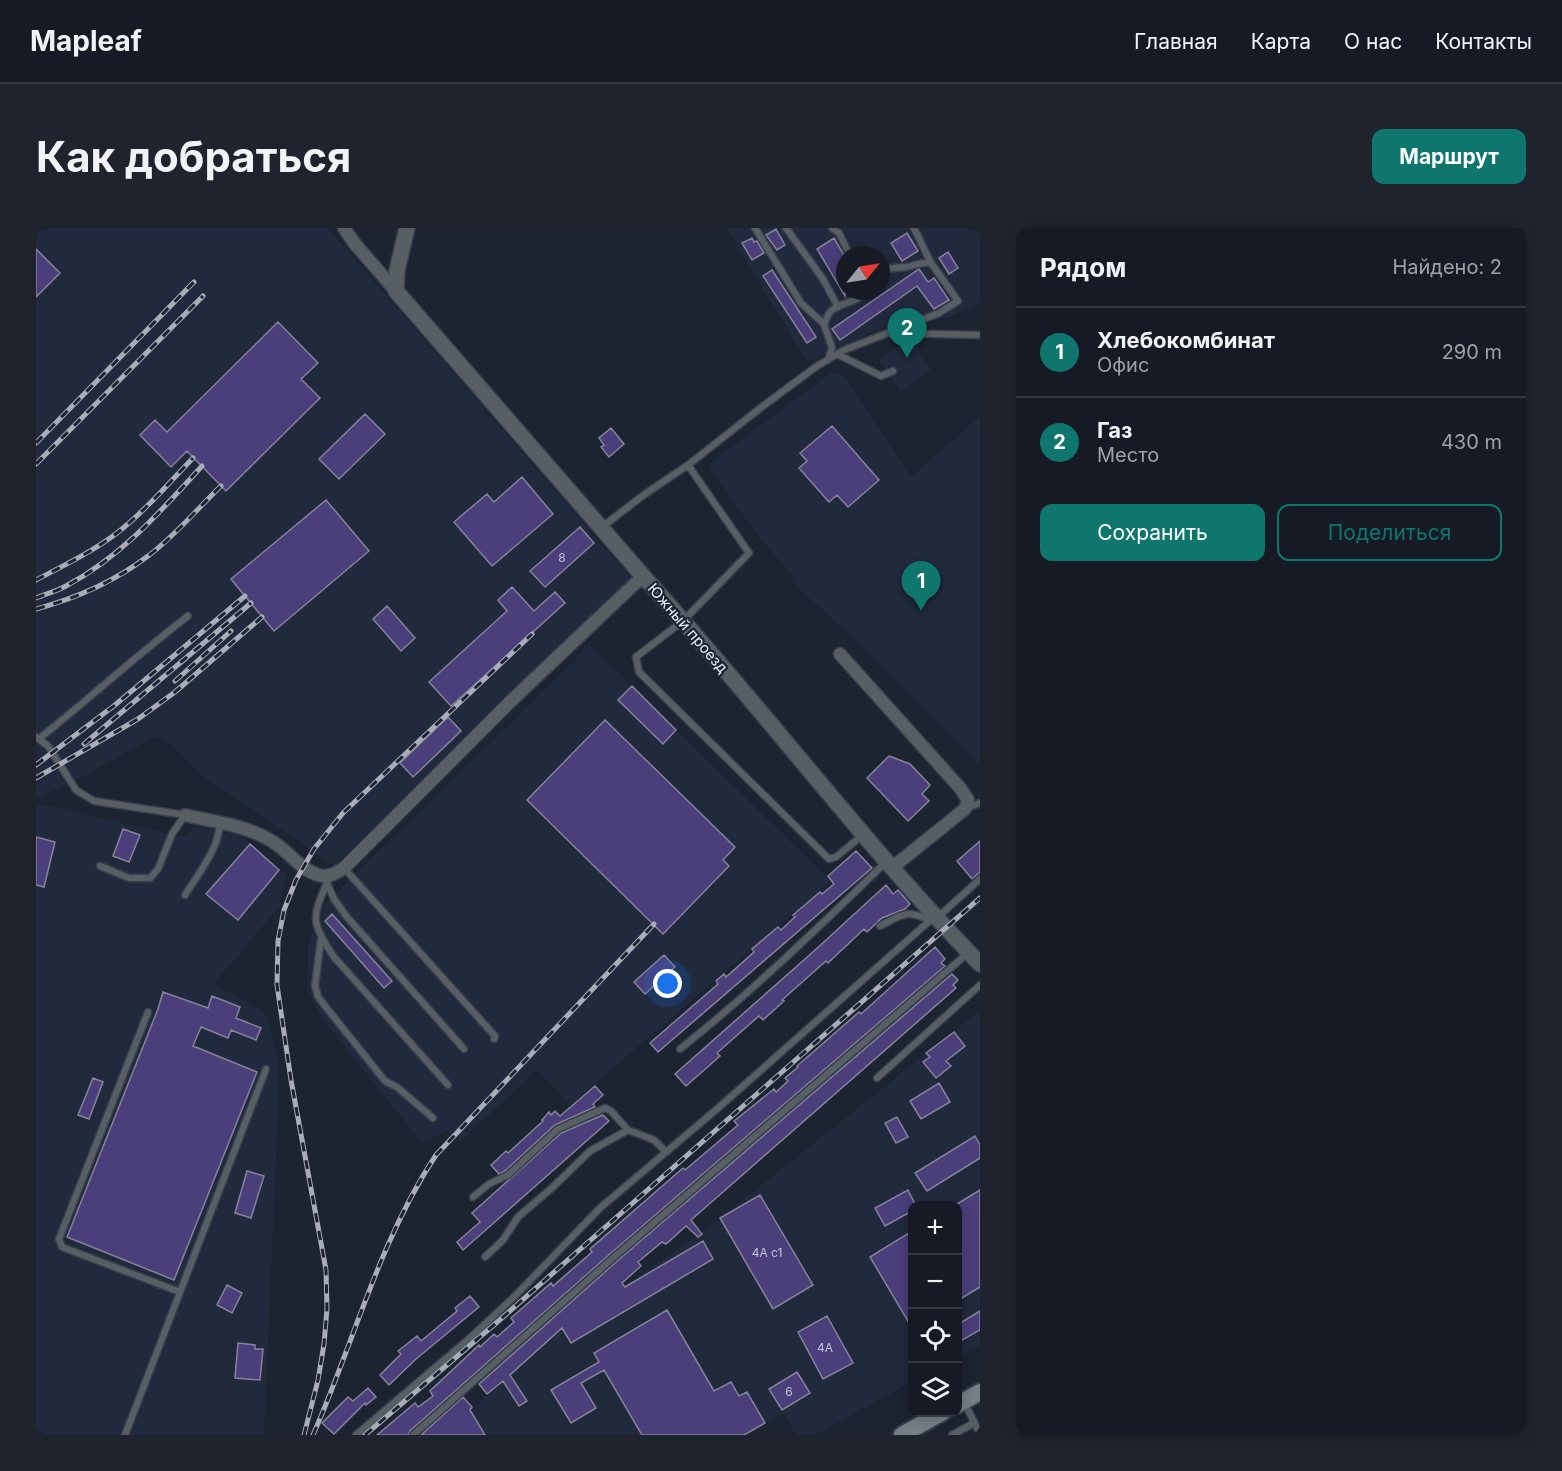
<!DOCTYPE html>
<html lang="ru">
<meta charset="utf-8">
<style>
body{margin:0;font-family:Inter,sans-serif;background:#1e232d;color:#f1f3f6}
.controls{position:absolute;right:18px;bottom:18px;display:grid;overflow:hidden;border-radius:12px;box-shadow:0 3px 15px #0003}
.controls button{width:54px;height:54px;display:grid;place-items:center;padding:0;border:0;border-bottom:2px solid #343842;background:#151a25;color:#f1f3f6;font:30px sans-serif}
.compass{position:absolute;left:800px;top:18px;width:54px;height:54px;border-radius:50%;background:#151a25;box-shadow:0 3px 15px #0003;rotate:60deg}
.you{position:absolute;left:632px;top:756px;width:21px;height:21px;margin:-15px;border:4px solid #fff;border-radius:50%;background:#1a73e8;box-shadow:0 0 0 9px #1a73e833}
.badge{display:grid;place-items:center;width:39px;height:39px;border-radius:50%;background:#0f766e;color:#fff;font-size:20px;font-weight:700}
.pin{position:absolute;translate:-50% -50px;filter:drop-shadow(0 2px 3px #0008)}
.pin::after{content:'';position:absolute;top:32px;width:21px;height:18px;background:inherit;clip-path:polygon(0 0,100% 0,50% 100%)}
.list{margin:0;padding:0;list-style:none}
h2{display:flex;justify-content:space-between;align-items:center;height:78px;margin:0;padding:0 24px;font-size:26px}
h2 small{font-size:20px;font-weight:400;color:#9da1a7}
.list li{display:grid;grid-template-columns:39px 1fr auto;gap:18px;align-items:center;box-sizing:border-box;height:90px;padding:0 24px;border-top:2px solid #343842}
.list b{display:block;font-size:22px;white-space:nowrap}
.list p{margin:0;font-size:20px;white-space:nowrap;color:#9da1a7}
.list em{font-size:20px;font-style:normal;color:#9da1a7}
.actions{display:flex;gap:12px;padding:18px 24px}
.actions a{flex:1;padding:14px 0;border:2px solid #0f766e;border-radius:12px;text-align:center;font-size:21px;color:#0f766e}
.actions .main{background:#0f766e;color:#fff}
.icon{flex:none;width:33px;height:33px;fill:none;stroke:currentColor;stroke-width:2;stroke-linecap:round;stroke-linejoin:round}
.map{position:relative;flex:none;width:944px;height:1207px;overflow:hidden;border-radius:12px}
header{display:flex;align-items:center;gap:36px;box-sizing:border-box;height:84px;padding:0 30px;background:#151a25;border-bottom:2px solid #343842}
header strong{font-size:28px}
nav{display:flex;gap:33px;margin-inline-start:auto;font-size:21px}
.intro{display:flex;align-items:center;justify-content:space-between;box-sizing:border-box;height:144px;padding:0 36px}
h1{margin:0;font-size:42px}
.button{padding:15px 27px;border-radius:12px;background:#0f766e;color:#fff;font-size:21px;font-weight:700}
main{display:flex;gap:36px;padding:0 36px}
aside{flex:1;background:#151a25;border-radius:12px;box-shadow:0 3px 15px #0003}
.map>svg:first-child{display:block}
</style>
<header>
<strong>Mapleaf</strong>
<nav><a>Главная</a><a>Карта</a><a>О нас</a><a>Контакты</a></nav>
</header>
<div class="intro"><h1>Как добраться</h1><a class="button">Маршрут</a></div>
<main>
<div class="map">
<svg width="944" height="1207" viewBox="0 0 944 1207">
<rect width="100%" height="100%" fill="#1c2331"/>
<path fill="#21293d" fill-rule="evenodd" d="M0 0H292L595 351 298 638 165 547 126 509H119L48 548 0 571Z
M690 0H944V75L916 88 841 102 771 134ZM809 27H845V63H809Z
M874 110 895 142 865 164 843 132Z
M796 144 806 146 875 249 944 188V537L811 404 761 359 758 350 719 304 674 241 673 236Z
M554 417 795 653 534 877 501 842 423 915 411 903 385 914 288 793 272 763V717L287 678Z
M0 575 149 609 159 598 204 607 251 647 243 679 178 756 227 783 231 788 242 829 243 859 228 1207H0Z
M944 782V1117L922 1129 921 978H876V1154L779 1207H760L747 1185 708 1207H426L425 1190 489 1136 516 1109 524 1097 604 1047 668 1003Z"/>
<path fill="#4a3e7b" stroke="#858397" stroke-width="1.5" d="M740 1 749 17 741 22 730 7Z
M871 5 882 23 866 33 855 15Z
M716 10 718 14 721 13 728 25 716 32 706 15Z
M798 10 809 29V68L781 21Z
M0 21 24 45 0 69Z
M912 24 922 40 913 46 903 30Z
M883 41 892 54 898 50 913 72 898 81 881 58 804 112 796 101Z
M736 42 780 109 771 115 727 48Z
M242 94 282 135 265 151 284 170 190 263 151 223 135 239 104 207 119 192 131 204Z
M329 186 349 206 303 251 283 231Z
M796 198 843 252 812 279 801 267 793 274 763 240 771 233 764 225Z
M575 200 588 216 573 229 565 219 568 217 563 210Z
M486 249 517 286 456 338 418 294 451 266 458 274Z
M290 272 333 323 238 403 195 351Z
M544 299 558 315 509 359 494 343Z
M476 359 498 383 519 364 529 375 415 478 393 454 471 383 462 372Z
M351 378 379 410 365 423 337 391Z
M596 458 640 502 627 516 582 472Z
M412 489 425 503 377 549 364 535Z
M569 492 699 619 687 632 693 638 627 706 491 572Z
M853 528 874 536 894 557 886 566 893 573 872 593 831 550Z
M87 601 104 607 93 634 77 628Z
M0 609 19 614 8 659 0 657Z
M944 613V644L936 651 921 633Z
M214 616 243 642 202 692 170 666Z
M820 623 836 640 622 824 614 815 682 756 680 753 688 746 690 749 718 724 716 721 742 699 745 702 759 689 757 687 784 664 786 666 798 656 792 648Z
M850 657 857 666 862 662 874 676 869 681 846 690 831 704 828 701 792 735 790 733 746 772 748 773 727 792 723 788 681 825 684 828 650 858 639 846 778 723Z
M296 686 356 753 348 760 289 693Z
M899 719 909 731 905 735 909 738 574 1026 374 1203 372 1207H341L379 1175 382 1179 397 1168 394 1163 443 1117 444 1119 458 1106 461 1109 478 1094 475 1090 515 1055 517 1058 556 1024 554 1021 647 940 649 942 702 897 698 893 738 861 740 864 752 853 749 850 762 839 761 838 823 784 825 786Z
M628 727 639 739 609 766 598 754Z
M916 746 922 752 917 757 920 760 655 992 666 1006 662 1009 650 998 630 1016 626 1014 602 1034 605 1038 586 1055 589 1059 667 1013 677 1031 535 1115 526 1100 474 1147 491 1173 483 1178 467 1153 451 1166 443 1156 580 1034Z
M127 764 172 780 176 768 204 779 200 790 225 800 220 812 195 802 192 810 165 799 157 818 221 844 138 1052 31 1009 122 781Z
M918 804 929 818 910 833 915 838 900 850 887 834 894 829 890 825Z
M57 850 67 854 53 891 42 887Z
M903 855 914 874 885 891 874 873Z
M559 858 567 867 557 876 559 879 519 897 469 943 463 946 455 937 470 923 472 925 507 893 506 892 513 884 515 887 519 883 524 888Z
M567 887 573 893 427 1022 421 1014 444 994 436 985 525 905Z
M861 889 872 909 860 915 849 895Z
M939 908 944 917V930L891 963 879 945Z
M211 943 228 948 215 990 199 985Z
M872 962 880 978H876V983L849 998 839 980Z
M944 962V1059L921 1073V976Z
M724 967 777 1057 737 1081 684 990Z
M876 1003V1100L834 1029Z
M191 1057 206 1065 196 1085 181 1077Z
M434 1068 443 1079 380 1131 353 1157 344 1147 365 1126 362 1123 381 1108 385 1113 421 1083 419 1080Z
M631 1082 678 1163 695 1154 703 1168 711 1164 729 1195 708 1207H606L568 1142 545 1155 560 1180 535 1195 515 1162 563 1134 558 1125Z
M944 1083V1102L921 1115V1097Z
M791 1088 817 1135 787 1151 762 1104Z
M202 1115 219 1117V1121H227L224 1152 199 1150Z
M761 1144 774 1165 746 1182 733 1161Z
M332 1160 340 1169 330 1177 329 1175 298 1206 286 1195 312 1169 317 1173Z
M427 1169 436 1179 434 1182 449 1207H385Z"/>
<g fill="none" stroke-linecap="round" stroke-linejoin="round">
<defs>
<path id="service" d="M719 0 765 75 788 96
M750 0 787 51 802 79
M796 0 803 5 814 27
M878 0 895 35
M845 43C854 39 861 40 870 39 879 38 886 33 895 35L922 73 903 85 855 104
M801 126 845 148 857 143
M792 132 796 120 788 96C790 92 792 86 795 83 805 73 822 76 829 63
M652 237 713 325 647 393 600 429 603 444 793 631 800 629 828 606
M566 299 609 266 652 237 727 178 781 138 808 122 852 105 944 107
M0 509 12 518 40 562 58 573 149 587 136 606 122 641 114 650H93L64 638
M4 510C54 470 101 427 152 388
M931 580 944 575
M308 640 459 808 458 811
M294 648C276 689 273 691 298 729L412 857
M291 655 298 671 311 689 428 821
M149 667C162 646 183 621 184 595
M902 689 944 651
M844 698C866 687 871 680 894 693
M285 710 279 758 282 769 349 853 361 859 397 890
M112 784 23 1011 26 1019 144 1064
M644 821C717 763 784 698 851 633
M841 850 944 757
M437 969 453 956 472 947 522 901 569 880 575 883 592 902
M449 1029 467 1012 482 989 517 959 554 923 592 902 618 912 630 924
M928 1174 944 1206
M89 1207 230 841
M320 1207 434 1110 479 1068 564 980 681 881 898 689
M377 1207 577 1030 932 725
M916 1207 938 1195"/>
<path id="minor" d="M308 0 319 16 360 63
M804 426 925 561 932 572 929 581 857 639
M149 587C178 594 208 597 234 612 251 621 263 641 282 647 293 650 300 645 308 640L476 472 607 348"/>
<path id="tertiary" d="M371 0 361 42 360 63 607 348C723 475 825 613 944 736"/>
<path id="secondary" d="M921 1177 944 1164
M866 1207 907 1184"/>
</defs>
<use href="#service" stroke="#393f4d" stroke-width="9"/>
<use href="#minor" stroke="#393f4d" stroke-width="15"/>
<use href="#tertiary" stroke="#393f4d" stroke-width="18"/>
<use href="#secondary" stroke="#393f4d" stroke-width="20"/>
<use href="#service" stroke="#575e64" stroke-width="6"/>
<use href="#minor" stroke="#575e64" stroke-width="12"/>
<use href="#tertiary" stroke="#575e64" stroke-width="15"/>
<use href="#secondary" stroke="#747f88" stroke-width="16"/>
<defs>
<path id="rail" d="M0 215 158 54
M0 236 167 68
M0 352C27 338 56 324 81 305 109 283 132 256 157 230
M0 370C10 366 21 363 30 358 85 329 125 283 166 238
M0 381C41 370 78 354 112 328 139 308 161 281 185 258
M139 453 195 403
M48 516 215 375
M0 537 79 477 209 368
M0 550 102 491 139 464 226 389
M268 1207 282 1152 288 1116 291 1081 290 1042 255 852 241 757 242 713 248 682 260 652 278 621 307 585 496 406
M277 1207C318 1114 343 1013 400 927L618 696
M329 1207 459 1096 944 670"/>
</defs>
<use href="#rail" stroke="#a8adb8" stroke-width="5"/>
<use href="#rail" stroke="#1c2331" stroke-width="3" stroke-dasharray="9" stroke-linecap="butt"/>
</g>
<g text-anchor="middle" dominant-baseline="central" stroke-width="4.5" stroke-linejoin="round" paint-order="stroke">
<g font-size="12" fill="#c2c2d9">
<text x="526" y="329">8</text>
<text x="731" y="1024">4А с1</text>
<text x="789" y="1119">4А</text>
<text x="753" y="1163">6</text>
</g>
<g font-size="15" fill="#eaeef8" stroke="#1c2331">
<text transform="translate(652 400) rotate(49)">Южный проезд</text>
</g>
</g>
</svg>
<div class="controls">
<button>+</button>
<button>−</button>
<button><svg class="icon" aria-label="locate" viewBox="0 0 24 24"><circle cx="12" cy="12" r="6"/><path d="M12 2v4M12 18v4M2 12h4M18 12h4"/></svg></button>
<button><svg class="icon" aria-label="layers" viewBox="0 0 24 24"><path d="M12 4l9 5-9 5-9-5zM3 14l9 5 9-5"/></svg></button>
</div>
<svg class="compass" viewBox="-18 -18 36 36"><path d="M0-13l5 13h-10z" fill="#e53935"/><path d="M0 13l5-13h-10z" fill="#9da1a7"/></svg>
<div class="you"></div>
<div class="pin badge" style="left:885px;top:383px">1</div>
<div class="pin badge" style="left:871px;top:130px">2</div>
</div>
<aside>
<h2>Рядом<small>Найдено: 2</small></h2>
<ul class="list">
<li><span class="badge">1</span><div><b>Хлебокомбинат</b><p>Офис</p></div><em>290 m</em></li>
<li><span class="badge">2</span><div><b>Газ</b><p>Место</p></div><em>430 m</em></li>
</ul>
<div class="actions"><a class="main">Сохранить</a><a>Поделиться</a></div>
</aside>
</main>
